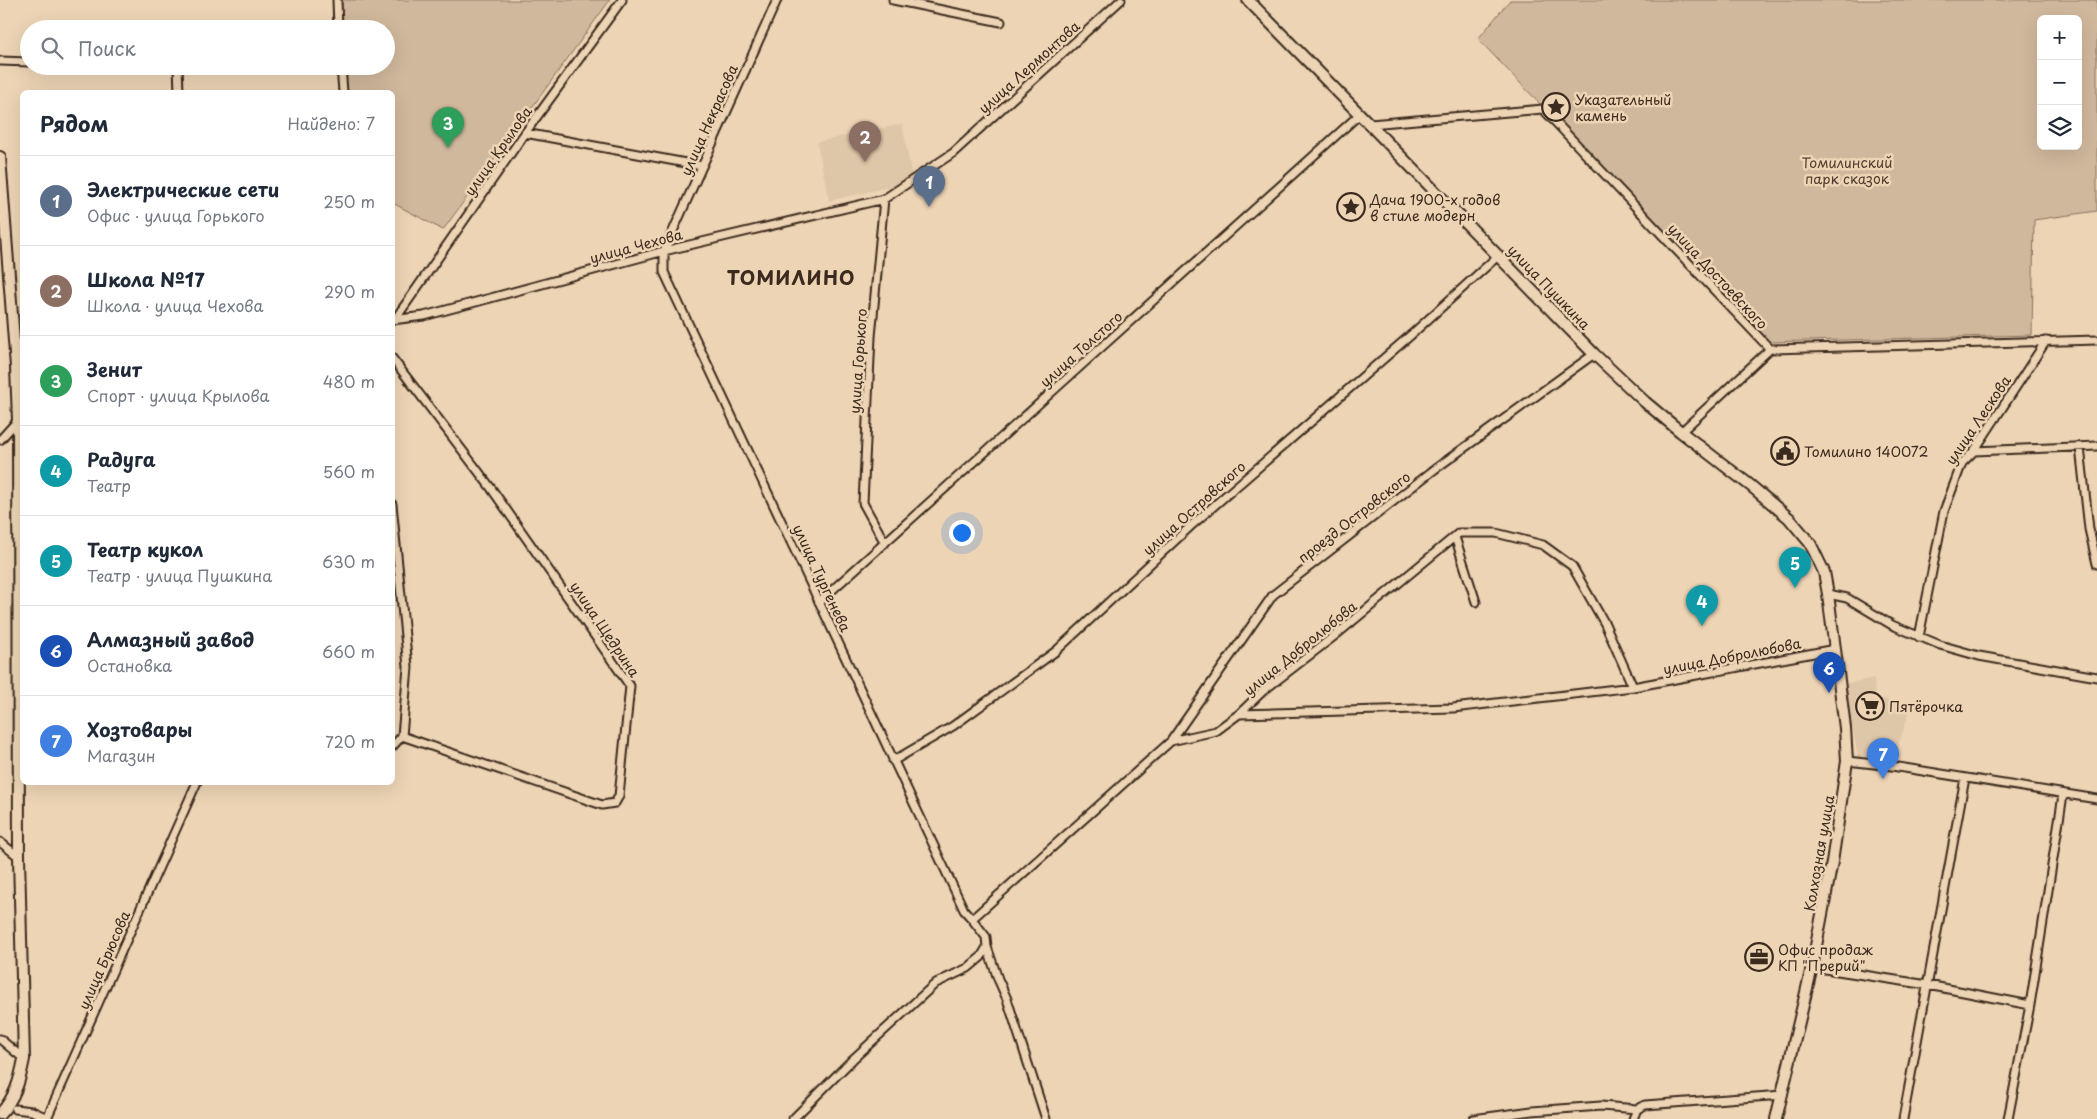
<!DOCTYPE html>
<html lang="ru">
<meta charset="utf-8">
<style>
body{margin:0;font-family:"Playpen Sans",sans-serif;background:#f6f6f7;color:#1f2937}
.controls{position:absolute;right:15px;top:15px;display:grid;overflow:hidden;border-radius:8px;box-shadow:0 5px 20px #0002}
.controls button{width:45px;height:45px;display:grid;place-items:center;padding:0;border:0;border-bottom:1px solid #e0e1e3;background:#fff;color:#1f2937;font:25px sans-serif}
.you{position:absolute;left:961px;top:532px;width:18px;height:18px;margin:-12px;border:4px solid #fff;border-radius:50%;background:#1a73e8;box-shadow:0 0 0 8px #1a73e833}
.badge{display:grid;place-items:center;width:32px;height:32px;border-radius:50%;background:#3b2a1e;color:#fff;font-size:16px;font-weight:700}
.pin{position:absolute;translate:-50% -41px;filter:drop-shadow(0 1px 2px #0008)}
.pin::after{content:'';position:absolute;top:26px;width:18px;height:15px;background:inherit;clip-path:polygon(0 0,100% 0,50% 100%)}
.list{margin:0;padding:0;list-style:none}
h2{display:flex;justify-content:space-between;align-items:center;height:65px;margin:0;padding:0 20px;font-size:21px}
h2 small{font-size:16px;font-weight:400;color:#747a83}
.list li{display:grid;grid-template-columns:32px 1fr auto;gap:15px;align-items:center;box-sizing:border-box;height:90px;padding:0 20px;border-top:1px solid #e0e1e3}
.list b{display:block;font-size:19px;white-space:nowrap}
.list p{margin:0;font-size:16px;white-space:nowrap;color:#747a83}
.list em{font-size:16px;font-style:normal;color:#747a83}
.icon{flex:none;width:28px;height:28px;fill:none;stroke:currentColor;stroke-width:2;stroke-linecap:round;stroke-linejoin:round}
.map{position:relative;flex:none;width:2097px;height:1119px;overflow:hidden}
.search{position:absolute;background:#fff;box-shadow:0 5px 20px #0002;left:20px;top:20px;width:375px;height:55px;display:flex;align-items:center;gap:12px;box-sizing:border-box;padding:0 18px;border-radius:28px;color:#747a83;font-size:19px}
.panel{position:absolute;background:#fff;box-shadow:0 5px 20px #0002;left:20px;top:90px;width:375px;height:695px;border-radius:8px}
.map>svg:first-child{display:block}
</style>
<div class="map">
<svg width="2097" height="1119" viewBox="0 0 2097 1119">
<rect width="100%" height="100%" fill="#edd4b5"/>
<filter id="ink" filterUnits="userSpaceOnUse"><feTurbulence type="fractalNoise" baseFrequency=".02" numOctaves="2"/><feDisplacementMap in="SourceGraphic" scale="10" xChannelSelector="R" yChannelSelector="G"/><feConvolveMatrix kernelMatrix="1 2 1 2 8 2 1 2 1" color-interpolation-filters="sRGB"/></filter>
<g filter="url(#ink)">
<path fill="#dec6a8" d="M902 124 913 181 829 201 817 142Z
M1874 678 1875 696 1910 709 1893 762 1858 757 1845 684Z"/>
<path fill="#d0b89c" stroke="#86715d" fill-rule="evenodd" d="M342 0H610L443 230 393 203 392 92H348L344 66H386V29H341Z
M1510 0H2097V211L2034 220 2032 335 1768 342 1478 39ZM2041 19H2078V146H2041Z"/>
<g fill="none" stroke-linecap="round" stroke-linejoin="round">
<defs>
<path id="street" d="M337 0 338 29
M777 0 664 251V272L964 910 972 919 1171 741 1216 731 1239 714 1263 691 1337 634 1459 533H1496L1543 545 1572 566 1605 624 1633 687
M893 0 1001 22
M0 61 29 62
M178 66 179 92
M247 66 341 69
M341 66 343 92
M1370 124 1543 109 1770 349 2097 340
M525 133 702 166
M884 199 871 337 863 503 885 543
M396 318 525 133 622 0
M392 320 424 316 664 251 884 199 953 153 1121 0
M392 358 491 488 630 686 619 796 615 803 602 805 402 736
M1681 432 1770 349
M0 440 18 420
M2080 447 2089 529 2097 564
M1974 451 2097 446
M392 504 408 667 402 736 392 747
M1455 537 1476 602
M1828 594 1847 598 1892 625 1940 645 1979 656 2097 677
M819 602 1360 114
M1919 637 1944 511 1962 463 1974 451 2046 341
M1239 714 1453 708 1633 687 1835 649
M1171 741 1273 595 1435 469 1594 354
M893 761 953 726 1056 651 1193 524 1412 334 1499 255
M1847 761 1892 766 2097 799
M0 842 19 857
M987 947 998 979 1007 999 1046 1119
M1812 967 1928 985 2030 1005
M0 1039 24 1059
M15 1109 32 1111 47 1118 197 782
M793 1119 853 1059 936 983 968 968 981 957 987 947 986 937 972 919
M1473 1119 1532 1111 1601 1106 1637 1109
M1633 1119 1637 1109 1645 1105 1783 1095
M1903 1119 1965 778
M2008 1119 2030 1005 2063 795"/>
<path id="secondary" d="M1248 0 1594 354 1645 402 1681 432 1751 486 1789 518 1810 543 1824 572 1828 594 1845 728 1847 761 1832 862 1812 967 1776 1119
M0 157 16 367 18 420 19 857 24 1059C20 1080 15 1098 0 1114"/>
</defs>
<use href="#street" stroke="#3b2a1e" stroke-width="11"/>
<use href="#secondary" stroke="#3b2a1e" stroke-width="14"/>
<use href="#street" stroke="#edd4b5" stroke-width="7"/>
<use href="#secondary" stroke="#edd4b5" stroke-width="10"/>
</g>
</g>
<defs>
<symbol id="sight-ring" viewBox="-11 -11 22 22"><circle r="9.5" fill="#edd4b5" stroke="#3b2a1e" stroke-width="1.5"/><path d="M0-6L1.8-2.2L6-1.7L2.9 1.2L3.7 5.4L0 3.3L-3.7 5.4L-2.9 1.2L-6-1.7L-1.8-2.2Z" fill="#3b2a1e"/></symbol>
<symbol id="civic-ring" viewBox="-11 -11 22 22"><circle r="9.5" fill="#edd4b5" stroke="#3b2a1e" stroke-width="1.5"/><path d="M-.6-6.5H3V-4.5H.6V-3L4-1V1h2V6H-6V1h2V-1L-.6-3ZM-1.2 2.5V6h2.4V2.5Z" fill="#3b2a1e"/></symbol>
<symbol id="supermarket-ring" viewBox="-11 -11 22 22"><circle r="9.5" fill="#edd4b5" stroke="#3b2a1e" stroke-width="1.5"/><path d="M-6-5.5h2.5l.6 2H6L4.5 2H-2.5L-4.4-4H-6ZM-1.5 3.2a1.3 1.3 0 1 0 .1 0ZM3 3.2a1.3 1.3 0 1 0 .1 0Z" fill="#3b2a1e"/></symbol>
<symbol id="office-ring" viewBox="-11 -11 22 22"><circle r="9.5" fill="#edd4b5" stroke="#3b2a1e" stroke-width="1.5"/><path d="M-6-3h4V-5.5h4V-3h4V5H-6ZM-1-4.5V-3h2v-1.5ZM-6 0V1H6V0Z" fill="#3b2a1e"/></symbol>
</defs>
<g fill-rule="evenodd">
<use href="#sight-ring" x="1540" y="91" width="32" height="32"/>
<use href="#sight-ring" x="1335" y="191" width="32" height="32"/>
<use href="#civic-ring" x="1769" y="435" width="32" height="32"/>
<use href="#supermarket-ring" x="1854" y="690" width="32" height="32"/>
<use href="#office-ring" x="1743" y="941" width="32" height="32"/>
</g>
<g text-anchor="middle" dominant-baseline="central" stroke-width="5" stroke-linejoin="round" paint-order="stroke">
<g font-size="14" fill="#3b2a1e" stroke="#edd4b5">
<text transform="translate(1029 67) rotate(-42)">улица Лермонтова</text>
<text transform="translate(709 120) rotate(-66)">улица Некрасова</text>
<text transform="translate(498 151) rotate(-55)">улица Крылова</text>
<text transform="translate(636 246) rotate(-15)">улица Чехова</text>
<text transform="translate(1718 276) rotate(47)">улица Достоевского</text>
<text transform="translate(1549 287) rotate(46)">улица Пушкина</text>
<text transform="translate(1081 349) rotate(-42)">улица Толстого</text>
<text transform="translate(858 361) rotate(-86)">улица Горького</text>
<text transform="translate(1978 420) rotate(-56)">улица Лескова</text>
<text transform="translate(1194 508) rotate(-42)">улица Островского</text>
<text transform="translate(1354 517) rotate(-38)">проезд Островского</text>
<text transform="translate(822 578) rotate(65)">улица Тургенева</text>
<text transform="translate(605 629) rotate(56)">улица Щедрина</text>
<text transform="translate(1300 648) rotate(-39)">улица Добролюбова</text>
<text transform="translate(1732 656) rotate(-11)">улица Добролюбова</text>
<text transform="translate(1819 853) rotate(-80)">Колхозная улица</text>
<text transform="translate(104 960) rotate(-66)">улица Брюсова</text>
</g>
<g font-size="14" fill="#3b2a1e" stroke="#edd4b5" text-anchor="start">
<text x="1575" y="99">Указательный<tspan x="1575" dy="16">камень</tspan></text>
<text x="1370" y="199">Дача 1900-х годов<tspan x="1370" dy="16">в стиле модерн</tspan></text>
<text x="1804" y="451">Томилино 140072</text>
<text x="1889" y="706">Пятёрочка</text>
<text x="1778" y="949">Офис продаж<tspan x="1778" dy="16">КП "Прерий"</tspan></text>
</g>
<g font-size="14" fill="#513f31" stroke="#edd4b5">
<text x="1847" y="162">Томилинский<tspan x="1847" dy="16">парк сказок</tspan></text>
</g>
<g font-size="19" font-weight="bold" letter-spacing="1" fill="#3b2a1e" stroke="#edd4b5">
<text x="791" y="277">ТОМИЛИНО</text>
</g>
</g>
</svg>
<div class="controls">
<button>+</button>
<button>−</button>
<button><svg class="icon" aria-label="layers" viewBox="0 0 24 24"><path d="M12 4l9 5-9 5-9-5zM3 14l9 5 9-5"/></svg></button>
</div>
<div class="you"></div>
<div class="pin badge" style="left:929px;top:207px;background:#5c6f8a">1</div>
<div class="pin badge" style="left:865px;top:162px;background:#8d6e63">2</div>
<div class="pin badge" style="left:448px;top:148px;background:#2e9e5b">3</div>
<div class="pin badge" style="left:1702px;top:626px;background:#0f9aa8">4</div>
<div class="pin badge" style="left:1795px;top:588px;background:#0f9aa8">5</div>
<div class="pin badge" style="left:1829px;top:693px;background:#1a4fb4">6</div>
<div class="pin badge" style="left:1883px;top:779px;background:#3f7fe0">7</div>
<div class="search"><svg class="icon" aria-label="search" viewBox="0 0 24 24"><circle cx="10" cy="10" r="6"/><path d="M15 15l6 6"/></svg>Поиск</div>
<section class="panel">
<h2>Рядом<small>Найдено: 7</small></h2>
<ul class="list">
<li><span class="badge" style="background:#5c6f8a">1</span><div><b>Электрические сети</b><p>Офис · улица Горького</p></div><em>250 m</em></li>
<li><span class="badge" style="background:#8d6e63">2</span><div><b>Школа №17</b><p>Школа · улица Чехова</p></div><em>290 m</em></li>
<li><span class="badge" style="background:#2e9e5b">3</span><div><b>Зенит</b><p>Спорт · улица Крылова</p></div><em>480 m</em></li>
<li><span class="badge" style="background:#0f9aa8">4</span><div><b>Радуга</b><p>Театр</p></div><em>560 m</em></li>
<li><span class="badge" style="background:#0f9aa8">5</span><div><b>Театр кукол</b><p>Театр · улица Пушкина</p></div><em>630 m</em></li>
<li><span class="badge" style="background:#1a4fb4">6</span><div><b>Алмазный завод</b><p>Остановка</p></div><em>660 m</em></li>
<li><span class="badge" style="background:#3f7fe0">7</span><div><b>Хозтовары</b><p>Магазин</p></div><em>720 m</em></li>
</ul>
</section>
</div>
